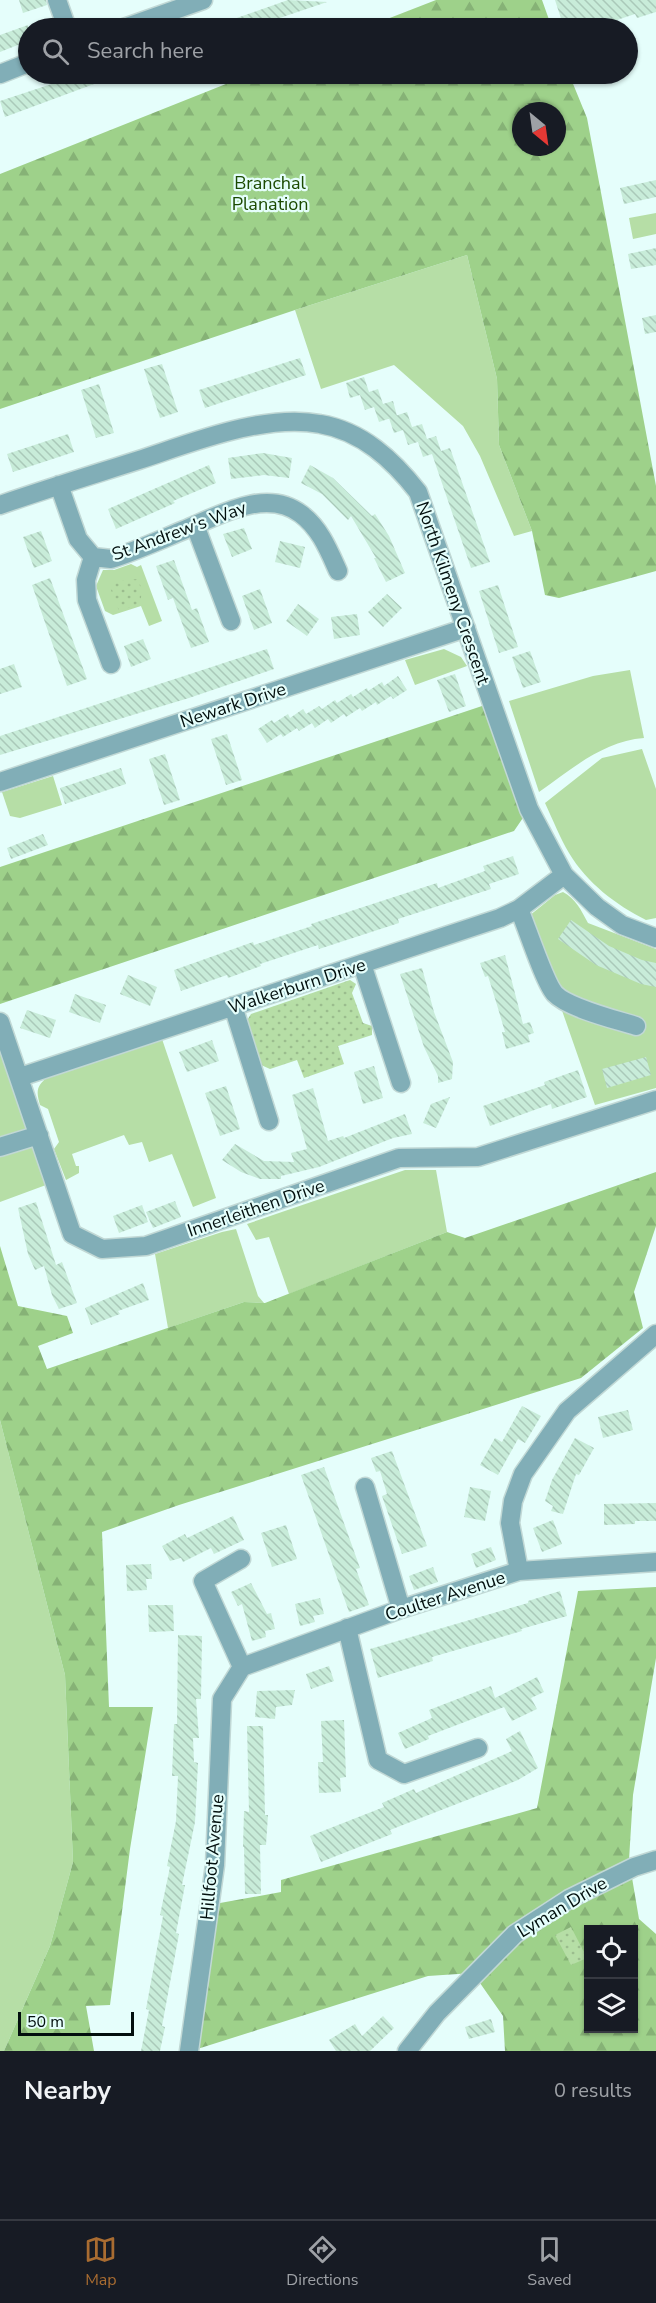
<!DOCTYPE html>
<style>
body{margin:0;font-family:"Nunito Sans",sans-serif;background:#242831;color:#f1f3f6}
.controls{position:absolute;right:18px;bottom:18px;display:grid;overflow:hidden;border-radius:0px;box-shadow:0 2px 4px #0004}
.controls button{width:54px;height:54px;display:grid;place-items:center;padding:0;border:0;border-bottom:2px solid #363941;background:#171b24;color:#f1f3f6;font:30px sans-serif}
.compass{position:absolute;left:512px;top:102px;width:54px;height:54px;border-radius:50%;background:#171b24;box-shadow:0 2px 4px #0004;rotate:151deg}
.scale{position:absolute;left:18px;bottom:15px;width:116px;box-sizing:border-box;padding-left:6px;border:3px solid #020f0e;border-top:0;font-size:16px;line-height:21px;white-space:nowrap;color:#020f0e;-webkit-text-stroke:4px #e5fefb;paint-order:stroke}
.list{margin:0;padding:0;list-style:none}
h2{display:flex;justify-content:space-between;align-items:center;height:78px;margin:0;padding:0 24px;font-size:26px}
h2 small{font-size:20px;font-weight:400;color:#9ea1a6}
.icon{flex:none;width:33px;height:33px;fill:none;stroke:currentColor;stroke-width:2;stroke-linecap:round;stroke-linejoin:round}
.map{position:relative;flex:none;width:656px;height:2051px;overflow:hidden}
.search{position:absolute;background:#171b24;box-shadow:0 2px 4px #0004;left:18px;right:18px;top:18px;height:66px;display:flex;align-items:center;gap:15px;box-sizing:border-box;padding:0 21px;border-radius:33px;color:#9ea1a6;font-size:22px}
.sheet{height:168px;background:#171b24}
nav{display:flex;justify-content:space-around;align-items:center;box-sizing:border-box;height:84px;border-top:2px solid #363941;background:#171b24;font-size:16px;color:#9ea1a6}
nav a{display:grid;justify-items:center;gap:3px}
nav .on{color:#a96c31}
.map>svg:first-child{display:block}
</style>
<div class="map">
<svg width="656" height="2051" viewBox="0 0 656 2051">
<defs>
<pattern id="forest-firs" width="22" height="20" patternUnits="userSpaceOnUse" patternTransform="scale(1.5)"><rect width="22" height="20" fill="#9ed18a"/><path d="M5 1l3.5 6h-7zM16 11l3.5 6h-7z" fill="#86b276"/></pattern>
<pattern id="park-dots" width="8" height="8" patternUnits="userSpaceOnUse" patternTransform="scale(1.5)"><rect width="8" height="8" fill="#b6dea6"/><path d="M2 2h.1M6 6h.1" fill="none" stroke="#9bbd8e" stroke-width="1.8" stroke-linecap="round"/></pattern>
<pattern id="building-back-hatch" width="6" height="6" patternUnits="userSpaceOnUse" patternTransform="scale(1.5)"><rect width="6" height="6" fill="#c8ecd9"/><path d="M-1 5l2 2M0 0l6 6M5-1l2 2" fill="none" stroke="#aac9b9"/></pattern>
</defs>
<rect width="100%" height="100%" fill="#e5fefb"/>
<path fill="#b6dea6" d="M656 213V234L633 239 629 218Z
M467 255 497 379 499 445 532 531 514 536 480 456 463 426 394 365 321 389 295 310Z
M131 564 137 567 141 565 162 621 149 626 141 606 113 615 105 611 96 586 103 570H114Z
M444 649 461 657 467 666 415 685 405 660Z
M630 670 644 738C603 741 572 769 539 792L509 701 593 676Z
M642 749 656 789V918L646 920C616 905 587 883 569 853 560 838 553 820 545 803L602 758Z
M53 776 62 805 20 818 10 816 2 792Z
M563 892C576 899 581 910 588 923L656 949V1088L595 1105 529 916 555 895Z
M162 1039 216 1198 193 1207 172 1154 149 1162 142 1142 129 1145 124 1135 72 1154 76 1166H79V1173L66 1180 54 1149 59 1142 48 1109 40 1105C36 1091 36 1086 49 1076Z
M0 1051 46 1185 0 1202Z
M405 1170H436L447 1232 289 1294 269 1237 256 1240 247 1224Z
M236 1229 258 1296 264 1303 244 1302 168 1328 155 1254 222 1232Z
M0 1420 65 1675 73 1862 50 1946 4 2051H0Z"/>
<path fill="url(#forest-firs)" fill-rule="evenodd" d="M436 0H542L552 28H364Z
M251 74H569L587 118 656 486V571L559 598 545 595 532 531 499 445 497 379 467 255 295 310 0 409V174ZM521 111H557V147H521Z
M491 703 529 809 514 831 0 1004V867Z
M656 1172V1226L634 1292 643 1328 581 1378 179 1505 102 1532 109 1707H153L130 1849 110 2005 86 2006 94 2051H4L50 1946 73 1862 65 1675 0 1420V1246L18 1306 67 1316 73 1333 38 1346 47 1369 244 1302 265 1303 447 1232 465 1238Z
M656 1587V1658L633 1795 629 1860 639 1919 656 1934V2051H505L503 2016 473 1973 428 1976 191 2051 209 1905 281 1892V1880L537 1808 578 1591ZM588 1930H634V2028H588Z"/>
<path fill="url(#park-dots)" d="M138 579 142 590 140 604 119 611 108 582Z
M350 980 356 984 352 993 363 1023 372 1026V1035L338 1046 344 1064 304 1078 297 1060 270 1069 261 1065 246 1022 251 1014Z
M571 1927 587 1958 571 1965 555 1935Z"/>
<path fill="url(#building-back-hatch)" d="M19 0H46L47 5 23 13Z
M288 0 327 2 250 28H211V27Z
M555 0H656V12L637 18 635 14 605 24 606 28H564Z
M28 25V41L0 52V35Z
M82 74H121L5 117 0 101Z
M656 180V197L624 204 620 188Z
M656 248V265L631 269 628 254Z
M656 315V332L645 334 642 318Z
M300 358 306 375 205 408 199 390Z
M162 364 178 412 160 418 144 369Z
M364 377 369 392 378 389 383 404 393 401 397 416 379 422 374 407 377 406 365 410 360 395 350 398 346 383Z
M99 384 114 433 96 438 81 390Z
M407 412 412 427 422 424 427 439 408 445 403 430 409 428 394 433 389 418Z
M68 434 74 452 13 472 7 454Z
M436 436 441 451 450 448 490 562 471 568 432 454 423 457 418 442Z
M263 453 292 458 289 478 264 475 231 479 228 458Z
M209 465 216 483 173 501 175 503 116 529 108 509Z
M310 465 333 478 372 516 375 514 389 536 405 573 386 582 374 558H376L351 516 348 520 322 494 301 483Z
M244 528 252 549 232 557 223 534Z
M41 531 52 561 34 568 23 537Z
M280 541 305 547 300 568 275 562Z
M174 560 192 610 197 608 209 642 191 648 173 598 168 600 156 566Z
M50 578 87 679 67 686 32 585Z
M498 585 518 647 499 653 479 591Z
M260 589 272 623 254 630 242 596Z
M387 594 402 608 383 627 368 612Z
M298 604 319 619 307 636 286 621Z
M357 614 360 635 334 639 331 617Z
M143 639 151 659 131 667 124 646Z
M267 649 274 669 189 698 0 755V736Z
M530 651 541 682 523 688 512 657Z
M14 664 22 687 0 694V669Z
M455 674 466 706 449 712 437 680Z
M398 676 407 690 393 699 391 696 377 705 376 702 362 711 360 708 346 717 344 714 331 723 328 719 315 728 306 714 319 706 322 709 335 700 337 703 351 694 353 697 367 688 368 691 382 682 384 686Z
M303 709 312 723 299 731 297 728 283 737 281 734 267 743 258 729 272 720 274 723 288 714 290 718Z
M227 734 242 780 226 785 211 739Z
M165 754 180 800 164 805 149 759Z
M121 768 126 784 65 804 60 788Z
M43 834 48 845 11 859 7 848Z
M513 856 519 874 489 884 491 889 398 919 399 923 319 949 318 945 260 964 261 966 228 978 227 975 181 991 174 970 253 942 254 945 312 926 311 924 437 883 438 888 485 871 483 866Z
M571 920 609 946 642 960 656 963V987L641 984 596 965 558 939Z
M505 955 523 1024 530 1022 534 1033 528 1035 530 1042 506 1049 502 1032H505L497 1005 488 976 485 977 480 963Z
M422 968 434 1012 453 1062 452 1079 438 1083V1076L424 1047 400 974Z
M128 975 157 987 150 1006 120 994Z
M75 994 106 1005 100 1023 69 1012Z
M27 1010 56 1020 50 1038 20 1028Z
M212 1040 219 1061 187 1072 179 1052Z
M646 1057 651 1075 607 1088 602 1069Z
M374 1066 383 1098 363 1104 354 1072Z
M578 1070 587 1097 552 1109 551 1104 490 1126 483 1106 545 1085 544 1082Z
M226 1086 240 1129 220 1136 205 1093Z
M313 1088 328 1141 343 1136 344 1138 405 1114 412 1134 393 1138 319 1167 281 1176V1179H260L241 1172 222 1160 235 1144 264 1161 294 1162 291 1153 307 1149 292 1095Z
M450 1097 436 1128 423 1123 431 1104Z
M175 1201 181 1217 153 1228 146 1212Z
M36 1202 56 1265 62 1262 77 1303 59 1309 52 1295 44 1266 35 1270 28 1254 18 1208Z
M142 1205 148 1222 119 1233 113 1216Z
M143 1283 149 1300 118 1311 120 1314 91 1325 85 1308Z
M522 1406 541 1416 525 1443 518 1439 498 1475 480 1465 495 1438 502 1442Z
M628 1410 633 1430 603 1438 598 1417Z
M575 1438 594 1448 579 1475 576 1474 563 1514 551 1511 553 1506 545 1501 552 1480Z
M392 1451 427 1546 402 1554 382 1496 387 1494 380 1471 376 1472 371 1458Z
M324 1467 360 1568 356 1569 369 1605 349 1612 301 1475Z
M470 1487 491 1491 485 1521 464 1517Z
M656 1503V1521H635V1524L604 1525V1504Z
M233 1516 244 1540 214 1554 211 1548 183 1562 181 1558 170 1561 162 1546 185 1534 187 1538Z
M553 1520 562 1544 542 1552 533 1528Z
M286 1525 297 1559 272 1567 261 1533Z
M491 1547 496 1560 476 1568 471 1554Z
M151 1564 152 1579H146L147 1590 127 1591 126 1565Z
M433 1567 438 1582 414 1590 409 1576Z
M251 1583 267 1614 271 1613 275 1629 265 1631 266 1637 252 1641 242 1604 238 1606 231 1592Z
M560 1591 567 1616 521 1629 522 1631 432 1657 433 1661 378 1678 370 1649 528 1603V1601Z
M320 1598 324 1614 313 1616 315 1622 300 1626 295 1604Z
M148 1605H173L174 1631 149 1632Z
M178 1635 202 1636 201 1699H196L199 1738H193L194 1762 198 1763 195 1822 182 1885H185L176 1933 179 1934 162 2026 165 2027 160 2051H141L149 2010 146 2009 163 1916 160 1915 170 1867 167 1866 176 1821 178 1776H172L174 1724H177Z
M329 1666 334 1681 311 1689 306 1674Z
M537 1677 544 1692 531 1698 537 1709 512 1721 504 1707 428 1736 429 1739 405 1749 398 1733 432 1718 429 1710 491 1686 495 1698Z
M295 1690 292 1705 276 1707 275 1719 255 1717 257 1691Z
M344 1720 346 1777 340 1778 341 1792 319 1793 318 1762H323L321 1721Z
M247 1726H263L265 1815H268L266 1845H260L261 1894H245L244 1847H243L244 1811 249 1812Z
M520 1731 538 1768 518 1780 390 1830 392 1834 321 1862 310 1836 384 1807 382 1803 414 1789 416 1793 512 1751 506 1739Z
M383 2016 394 2028 370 2051H336L329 2040 355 2024 362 2036Z
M491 2019 495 2032 469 2039 465 2027Z"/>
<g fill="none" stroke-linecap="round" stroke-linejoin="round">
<defs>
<path id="minor" d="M57 0 67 28
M124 28 203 0
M0 74 28 63
M59 485 78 539 93 557 86 580 87 600 111 664
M0 505C46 489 92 475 139 460 191 443 265 413 320 424 362 431 393 460 418 492L529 809 564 875 597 907 622 925 656 938
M195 525 231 621
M93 557 111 559C136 551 160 540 184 530 218 516 266 487 301 514 320 528 329 551 338 571
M0 782 466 628
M519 909C526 925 545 984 555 994 568 1008 617 1020 636 1026
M362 964 401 1083
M233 1006 269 1121
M0 1022 72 1234 102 1249 146 1246 399 1158 478 1157 656 1100
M20 1077 500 918 519 909 564 875
M0 1147 39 1135
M365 1487 401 1609
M241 1559 203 1581 242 1667
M519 1571 510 1523 513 1501 523 1474 567 1411 656 1334
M347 1628 378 1760 404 1774 478 1748
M242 1667 401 1609 519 1571 656 1562
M189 2051 215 1865 222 1699 242 1667
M407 2051 437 2013 515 1934 569 1899 634 1867 656 1860"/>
</defs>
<use href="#minor" stroke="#c1d8d5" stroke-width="21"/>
<use href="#minor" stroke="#81aeb7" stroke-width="18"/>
</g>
<g text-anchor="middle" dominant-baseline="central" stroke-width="4.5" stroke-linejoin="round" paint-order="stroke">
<g font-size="18" fill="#1b4a00" stroke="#e5fefb">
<text x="270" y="183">Branchal<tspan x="270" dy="21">Planation</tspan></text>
</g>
<g font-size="18" fill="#020f0e" stroke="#e5fefb">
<text transform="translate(179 531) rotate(-20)">St Andrew's Way</text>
<text transform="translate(453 593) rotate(71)">North Kilmeny Crescent</text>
<text transform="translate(233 705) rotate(-18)">Newark Drive</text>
<text transform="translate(297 986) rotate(-18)">Walkerburn Drive</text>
<text transform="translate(256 1208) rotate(-19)">Innerleithen Drive</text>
<text transform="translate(445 1596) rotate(-18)">Coulter Avenue</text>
<text transform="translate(212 1857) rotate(-85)">Hillfoot Avenue</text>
<text transform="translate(562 1907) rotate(-31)">Lyman Drive</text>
</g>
</g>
</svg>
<div class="controls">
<button><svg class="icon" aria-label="locate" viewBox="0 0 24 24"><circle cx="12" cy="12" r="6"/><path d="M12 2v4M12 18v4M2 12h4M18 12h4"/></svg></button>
<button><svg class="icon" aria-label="layers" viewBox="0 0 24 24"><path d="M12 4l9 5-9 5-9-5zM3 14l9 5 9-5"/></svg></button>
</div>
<svg class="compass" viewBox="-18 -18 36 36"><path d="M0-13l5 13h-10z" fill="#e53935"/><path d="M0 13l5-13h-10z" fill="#9ea1a6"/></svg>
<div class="scale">50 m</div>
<div class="search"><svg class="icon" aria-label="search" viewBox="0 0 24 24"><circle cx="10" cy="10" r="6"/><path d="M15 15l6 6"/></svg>Search here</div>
</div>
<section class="sheet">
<h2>Nearby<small>0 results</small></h2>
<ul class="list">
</ul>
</section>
<nav>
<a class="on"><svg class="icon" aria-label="map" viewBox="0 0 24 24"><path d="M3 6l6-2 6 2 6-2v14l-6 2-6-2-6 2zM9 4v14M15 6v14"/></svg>Map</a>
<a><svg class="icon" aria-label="directions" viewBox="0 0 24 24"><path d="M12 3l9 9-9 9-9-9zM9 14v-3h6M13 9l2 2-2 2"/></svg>Directions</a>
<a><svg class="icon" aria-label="saved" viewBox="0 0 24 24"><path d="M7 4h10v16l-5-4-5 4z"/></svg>Saved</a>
</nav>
